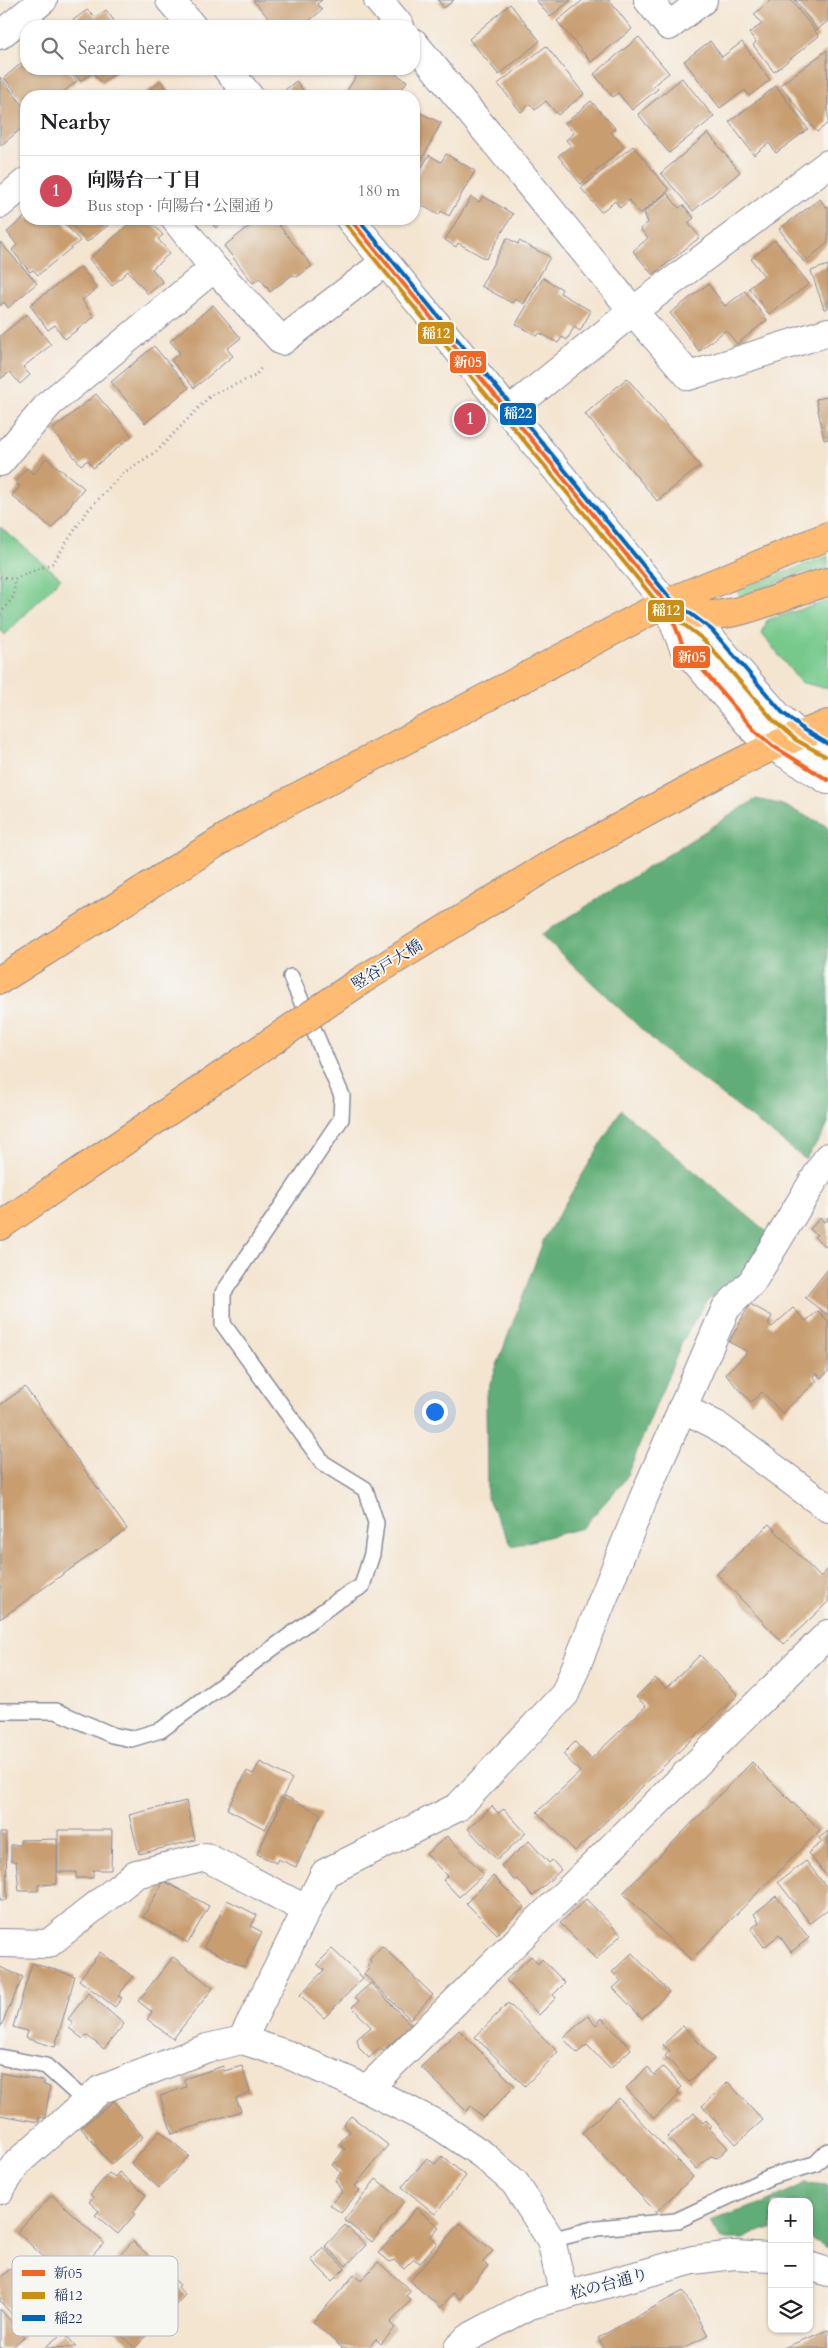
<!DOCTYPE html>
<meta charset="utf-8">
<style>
body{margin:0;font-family:Cardo,"Noto Serif JP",serif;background:#f2f2f2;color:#202124}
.controls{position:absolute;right:15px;bottom:15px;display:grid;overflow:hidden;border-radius:10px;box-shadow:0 1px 4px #0004}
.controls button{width:45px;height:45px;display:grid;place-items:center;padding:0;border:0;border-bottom:1px solid #e0e0e0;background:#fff;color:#202124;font:25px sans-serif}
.you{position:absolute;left:434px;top:1411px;width:18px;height:18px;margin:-12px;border:4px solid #fff;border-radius:50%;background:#1a73e8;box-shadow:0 0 0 8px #1a73e833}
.badge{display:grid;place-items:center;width:32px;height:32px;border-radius:50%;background:#d1495b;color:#fff;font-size:16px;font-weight:700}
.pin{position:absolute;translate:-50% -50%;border:2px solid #fff;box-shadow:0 1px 5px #0006}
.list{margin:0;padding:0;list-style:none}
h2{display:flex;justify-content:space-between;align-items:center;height:65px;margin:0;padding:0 20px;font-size:21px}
h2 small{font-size:16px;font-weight:400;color:#757577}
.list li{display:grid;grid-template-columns:32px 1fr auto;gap:15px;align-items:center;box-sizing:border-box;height:70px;padding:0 20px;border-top:1px solid #e0e0e0}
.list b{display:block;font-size:19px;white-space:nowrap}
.list p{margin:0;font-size:16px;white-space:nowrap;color:#757577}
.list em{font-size:16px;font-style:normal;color:#757577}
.icon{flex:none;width:28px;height:28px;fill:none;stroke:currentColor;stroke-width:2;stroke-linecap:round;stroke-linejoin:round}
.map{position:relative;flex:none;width:828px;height:2348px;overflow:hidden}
.search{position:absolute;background:#fff;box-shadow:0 1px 4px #0004;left:20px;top:20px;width:400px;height:55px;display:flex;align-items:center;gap:12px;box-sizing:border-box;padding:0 18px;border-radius:20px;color:#757577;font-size:19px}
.panel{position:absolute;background:#fff;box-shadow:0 1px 4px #0004;left:20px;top:90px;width:400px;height:135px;border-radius:20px}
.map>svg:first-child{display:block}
</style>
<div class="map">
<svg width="828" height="2348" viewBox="0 0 828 2348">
<rect width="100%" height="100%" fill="#f6f6f2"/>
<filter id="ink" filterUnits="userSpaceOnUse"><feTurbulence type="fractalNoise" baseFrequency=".02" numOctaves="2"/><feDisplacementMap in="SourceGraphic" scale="10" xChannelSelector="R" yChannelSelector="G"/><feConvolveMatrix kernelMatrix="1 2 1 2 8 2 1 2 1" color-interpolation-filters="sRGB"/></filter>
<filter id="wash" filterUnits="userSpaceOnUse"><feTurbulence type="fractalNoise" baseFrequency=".0096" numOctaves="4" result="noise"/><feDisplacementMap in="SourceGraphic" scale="20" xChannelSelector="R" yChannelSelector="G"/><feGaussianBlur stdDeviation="1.12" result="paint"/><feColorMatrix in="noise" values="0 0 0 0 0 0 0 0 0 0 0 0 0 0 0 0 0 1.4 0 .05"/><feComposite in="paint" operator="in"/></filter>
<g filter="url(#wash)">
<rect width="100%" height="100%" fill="#f4e5d1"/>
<path fill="#76c98b" stroke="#487c74" d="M0 527 61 578 5 635 0 630Z
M828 556V569L802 573 740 597 737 590Z
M828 601V689L800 682 762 634 767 620Z"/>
<path fill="#60ad77" stroke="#3e6e6a" d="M756 799 780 804 828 826V1123L822 1136 805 1159 665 1051 541 935Z
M621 1110 767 1232 749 1270 707 1300 683 1340 625 1480 582 1528 512 1546 487 1498 486 1395 544 1239Z
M806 2183 828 2185V2248L809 2237V2202H772V2229H763L743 2239H721L710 2221 763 2203Z"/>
<g id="blocks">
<path fill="#c89e71" d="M253 0H322L317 4 322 10 303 26H275Z
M438 0H454L444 8Z
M536 0H571L550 17Z
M583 0H609L632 29 591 62 557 21Z
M771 0H791L819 36 774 72 753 45 756 42 749 33 762 24 754 14Z
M795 0H828V21L817 30Z
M510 4 540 41 499 75 469 39Z
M87 10 96 17 106 10 118 26H65Z
M639 37 669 73 654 85 658 89 632 110 618 93 613 97 594 74Z
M710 41 722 57 742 42 770 80 749 96 745 90 720 108 684 61Z
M546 46 584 94 558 115 546 101 535 110 530 104 521 112 498 84Z
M827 50 828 123 817 132 780 85Z
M26 59V69H67L77 81 58 96H26V104L4 78Z
M71 69H116L118 71 102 83 93 72 80 81Z
M360 69H387L407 81 398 96H344Z
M0 77 26 109V125L0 146Z
M682 78 714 117 669 153 638 114Z
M161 81 173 96H141Z
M296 81 308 96H290L285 90Z
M776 86 808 129 776 153 769 143 754 155 729 122Z
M591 101 615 128 611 132 624 147 581 184 558 156 571 146 566 140 574 133 565 123Z
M414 110 441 123 414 174Z
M708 133 740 172 693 211 661 173Z
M633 146 669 190 640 214 629 200 620 208 615 201 601 212 581 188Z
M446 154 475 171 449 216 441 211 439 215 414 201V182L429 155 441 162Z
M667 193 679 208 683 205 694 218 688 223 700 237 653 275 633 251 648 238 640 229 648 223 644 212Z
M483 196 513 214 486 259 458 243 456 247 445 240 471 197 479 202Z
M820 199 826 207 828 206V243L804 262 779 229Z
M26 216V219H61L80 241 38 275 33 270 30 272 12 250 17 245 7 232Z
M67 219H116L87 242Z
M135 219H148L163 235 158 239 170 253 152 269 163 282 148 294 128 271 112 286 89 259Z
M208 219H226L216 228Z
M259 219H274L312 266 297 277 292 275 270 292 260 278 253 283 224 246Z
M507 238 518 244 519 241 550 257 524 304 515 299 512 303 481 286Z
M775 240 809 284 769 314 749 288 764 276 751 259Z
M0 242 37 283 8 308 4 302 0 306Z
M828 265V308L824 309 811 271Z
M81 267 97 289 82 300 94 317 65 339 55 325 48 330 30 305Z
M543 278 562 289 560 293 591 311 580 331 574 327 567 340 562 337 558 343 540 333 537 336 516 324Z
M708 284 725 306 745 291 767 320 737 344 726 330 699 351 670 313Z
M213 305 241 338 227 349 233 356 194 388 171 360 180 353 170 341Z
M27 314 51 345 23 367 30 375 20 384 10 372 0 379V336Z
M154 346 189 388 145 423 111 382Z
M627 378 700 466 657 501 585 414Z
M96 394 132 436 93 468 88 460 81 465 52 430Z
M828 397V439L824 440 816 399Z
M46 458 84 488 52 528 12 496 20 486 15 483 27 468 34 474Z
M828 1217V1248L814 1237 817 1235 810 1229 820 1218 824 1222Z
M828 1269V1315L805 1298Z
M750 1304 772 1316 768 1324 772 1327 793 1308 806 1321 818 1311 828 1321V1372L821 1378 816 1373 813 1376 817 1381 782 1413 762 1392 751 1402 725 1374 748 1352 729 1342Z
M25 1387 127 1529 0 1619V1405Z
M769 1524 820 1577 828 1569V1602L784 1644 717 1574Z
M700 1655 738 1695 575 1851 537 1812 580 1772 563 1754 575 1742 591 1759 646 1706 636 1697 655 1678 666 1688Z
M260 1762 292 1779 265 1829 227 1809 247 1771 253 1774Z
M752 1762 820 1830 691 1960 623 1893Z
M285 1796 321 1814 296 1867 278 1859 276 1863 257 1854Z
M186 1801 195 1840 139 1854 129 1815Z
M492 1806 498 1813 504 1809 526 1833 497 1860 468 1829Z
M58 1830H112L111 1870H93V1878H76V1872H58Z
M828 1831V1878L808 1853 822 1842 819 1838Z
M0 1833H6L7 1900H0Z
M447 1836 484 1874 459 1897 443 1880 447 1876 426 1854Z
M57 1839V1884L38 1885V1891H19L16 1861H11V1845H20V1840Z
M529 1841 549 1863 552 1860 561 1870 533 1896 517 1879 515 1881 501 1866Z
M806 1861 828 1889V1909L810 1923 778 1882Z
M493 1876 524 1907 497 1934 466 1903Z
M164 1881 209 1906 188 1943 143 1917Z
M776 1896 809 1938 791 1952 779 1935 764 1947 751 1929 759 1922 754 1914Z
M586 1899 621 1935 596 1959 560 1923Z
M227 1900 257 1915 251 1926 262 1932 244 1967 204 1947Z
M382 1946 433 1995 410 2019 364 1974 370 1968 367 1965 371 1963 370 1959Z
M332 1949 363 1978 324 2018 300 1995 324 1970 317 1964Z
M100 1952 133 1977 118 1996 122 1998 115 2007 79 1980Z
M632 1953 669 1992 642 2018 613 1988 621 1981 612 1972Z
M531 1956 538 1964 542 1959 565 1983 553 1995 556 1998 539 2015 506 1980Z
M173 1957 213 1988 173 2039 147 2019 152 2012 138 2001Z
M32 1963 75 1976 55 2047 25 2038 27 2031 13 2027Z
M0 1967 23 1977 0 2028Z
M371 1983 411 2025 383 2051 380 2048 369 2058 359 2048 357 2039 371 2027 352 2007 359 2001 355 1997Z
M88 1993 124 2024 104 2049 86 2035 83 2039 69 2028 73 2023 68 2019Z
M508 2003 558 2052 525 2086 475 2037Z
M588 2016 596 2025 602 2018 631 2049 610 2069 587 2045 577 2053 563 2038Z
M683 2026 714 2059 689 2082 665 2056 670 2051 663 2045Z
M459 2030 515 2086 483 2118 471 2106 466 2111 421 2067Z
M223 2066 224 2071 242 2066 250 2092 236 2098 241 2111 172 2134 160 2096 186 2087 184 2079Z
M648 2067 654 2075 663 2067 682 2087 677 2092 680 2094 654 2118 626 2088Z
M0 2073 44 2081V2085L50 2087 45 2118 39 2117V2122L0 2115Z
M728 2082 763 2120 736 2144 702 2106Z
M619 2098 693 2177 656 2212 582 2133Z
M114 2101 143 2137 111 2164 81 2128Z
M694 2113 703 2123 706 2120 711 2126 709 2128 728 2148 717 2158 711 2156 696 2169 667 2137Z
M351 2116 388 2145 355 2186 360 2190 341 2213 330 2205 342 2192 335 2180 341 2173 332 2165 345 2149 339 2144 350 2131 343 2125Z
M160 2131 189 2156 159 2188 131 2163Z
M442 2156 466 2176 435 2214 402 2187 427 2158 435 2164Z
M119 2172 146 2195 133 2212 135 2214 118 2234 95 2215 99 2211 89 2202 93 2197 90 2195 109 2173 115 2177Z
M376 2179 404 2201 372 2242 344 2220Z
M52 2195 104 2243 75 2274 72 2271 65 2277 17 2232Z
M416 2208 439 2227 430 2237 437 2243 420 2263 414 2259 404 2269 394 2260 390 2262 379 2253Z
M460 2223 493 2251 483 2262 488 2266 460 2299 453 2293 441 2308 410 2281Z
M345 2225 366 2245 346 2266 325 2246Z
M133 2241 180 2285 178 2287 185 2295 135 2348 94 2310 100 2303 87 2290Z
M323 2247 345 2268 332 2281 311 2260Z
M378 2262 411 2291 406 2296 411 2300 390 2323 395 2328 381 2344 376 2339 368 2348H342L313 2322 354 2275 361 2281Z
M10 2269 49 2314 28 2333 0 2301V2278Z
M683 2291 708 2335 685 2348H604L598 2338Z
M0 2309 24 2337 11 2348H0Z
M828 2330V2348H783Z
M64 2332 76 2347 44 2348Z"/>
</g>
</g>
<g filter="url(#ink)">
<use href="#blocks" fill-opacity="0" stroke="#888a98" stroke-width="1"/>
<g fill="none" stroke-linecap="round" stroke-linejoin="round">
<defs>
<path id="service" d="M0 1711H56L112 1735 131 1739 161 1730 337 1601 362 1586 372 1554 376 1523 365 1489 323 1463 223 1324V1293L341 1119 342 1096 291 977
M0 2057 46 2066 86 2102
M551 2240 597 2228 676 2221 772 2176 815 2164 828 2151"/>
<path id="minor" d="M378 0 400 26
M648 0 669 26 703 0
M414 43 633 311 689 376 828 332
M0 204 26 182
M175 219 214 268
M509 411 633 311 828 164
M0 462 49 404 214 268 282 341 385 262
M682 1408 716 1425 828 1508
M0 1943 48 1944 136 1874 206 1857 307 1910
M242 2040 325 1873 458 1807 565 1694 643 1499 726 1308 752 1282 828 1157
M367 2089 828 1634
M0 2190 18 2162 100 2090 207 2048 242 2040 289 2055 367 2089 440 2126 483 2155 515 2183 551 2240 564 2296
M809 2266 828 2272
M458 2348 468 2338 530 2305 693 2260 734 2255 772 2257"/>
<path id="tertiary" d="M170 0 192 26
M0 35 43 0
M227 69 249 96
M350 219 666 603 708 635 778 716 800 735 828 751
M666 603 684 648 755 731 773 746 828 780"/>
<path id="primary" d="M666 603C677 607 687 613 699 614 741 620 787 591 828 582
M717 774 773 746 828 724
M0 980 255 819 666 603 828 536
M0 1226 70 1178"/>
</defs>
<use href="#service" stroke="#888a98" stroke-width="18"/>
<use href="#minor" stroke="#888a98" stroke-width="30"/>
<use href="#tertiary" stroke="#888a98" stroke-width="30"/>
<use href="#primary" stroke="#888a98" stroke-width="30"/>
<path stroke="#888a98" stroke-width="3" stroke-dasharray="1 4" stroke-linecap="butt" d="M0 577 14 579 53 563 88 510 122 474 157 451 211 395 255 376 262 367
M0 614 14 596V579"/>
<use href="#service" stroke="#fff" stroke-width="15"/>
<use href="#minor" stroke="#fff" stroke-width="28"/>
<use href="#tertiary" stroke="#fff" stroke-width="28"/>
<use href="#primary" stroke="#febb71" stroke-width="28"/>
<defs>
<path id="primary-bridge" d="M70 1178 362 980 548 866 717 774"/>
</defs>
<use href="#primary-bridge" stroke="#888a98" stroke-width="30" stroke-linecap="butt"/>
<use href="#primary-bridge" stroke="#febb71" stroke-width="28"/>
<defs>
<path id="bus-1" d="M350 219 666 603 684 648 755 731 773 746 828 780"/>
<path id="bus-2" d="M345 223 661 607 704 640 774 721 796 740 825 756"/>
<path id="bus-3" d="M358 219 670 598 712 630 782 712 804 730 828 744"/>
</defs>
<use href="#bus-1" stroke="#f6f6f2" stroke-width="8"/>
<use href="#bus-2" stroke="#f6f6f2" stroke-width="8"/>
<use href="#bus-3" stroke="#f6f6f2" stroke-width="8"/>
<use href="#bus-1" stroke="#f26522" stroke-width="4"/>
<use href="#bus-2" stroke="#cb8e13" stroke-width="4"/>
<use href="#bus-3" stroke="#0065bd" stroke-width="4"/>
</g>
</g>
<g text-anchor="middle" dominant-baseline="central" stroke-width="4" stroke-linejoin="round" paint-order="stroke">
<g font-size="16" fill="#1b2f5e" stroke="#f6f6f2">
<text transform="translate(387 965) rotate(-32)">竪谷戸大橋</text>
<text transform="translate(609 2284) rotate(-15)">松の台通り</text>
</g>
</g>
<rect x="12" y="2256" width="166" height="80" rx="8" fill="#f6f6f2" stroke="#b4bac6" stroke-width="1"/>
<rect x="22" y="2270" width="23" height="6" fill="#f26522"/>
<rect x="22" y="2292" width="23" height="7" fill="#cb8e13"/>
<rect x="22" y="2315" width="23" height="6" fill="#0065bd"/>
<g font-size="14" fill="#1b2f5e">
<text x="54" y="2278">新05</text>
<text x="54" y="2300">稲12</text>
<text x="54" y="2323">稲22</text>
</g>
<g stroke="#f6f6f2" stroke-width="2">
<rect x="417" y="321" width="38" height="24" rx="5" fill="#cb8e13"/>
<rect x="449" y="350" width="38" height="24" rx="5" fill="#f26522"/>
<rect x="499" y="402" width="38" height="24" rx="5" fill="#0065bd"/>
<rect x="647" y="599" width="38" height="24" rx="5" fill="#cb8e13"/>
<rect x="672" y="645" width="39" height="24" rx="5" fill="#f26522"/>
</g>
<g font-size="14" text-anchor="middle" font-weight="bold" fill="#fff">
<text x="436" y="338">稲12</text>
<text x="468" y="367">新05</text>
<text x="518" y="418">稲22</text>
<text x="666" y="615">稲12</text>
<text x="692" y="662">新05</text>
</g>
</svg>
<div class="controls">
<button>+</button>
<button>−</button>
<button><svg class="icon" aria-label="layers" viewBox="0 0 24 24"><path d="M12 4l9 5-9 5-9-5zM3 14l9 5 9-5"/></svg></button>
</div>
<div class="you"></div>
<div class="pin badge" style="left:470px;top:419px">1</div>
<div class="search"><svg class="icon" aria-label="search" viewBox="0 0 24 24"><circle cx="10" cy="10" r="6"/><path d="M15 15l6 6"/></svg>Search here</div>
<section class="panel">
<h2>Nearby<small></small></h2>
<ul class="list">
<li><span class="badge">1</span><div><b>向陽台一丁目</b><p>Bus stop · 向陽台･公園通り</p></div><em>180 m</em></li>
</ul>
</section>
</div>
